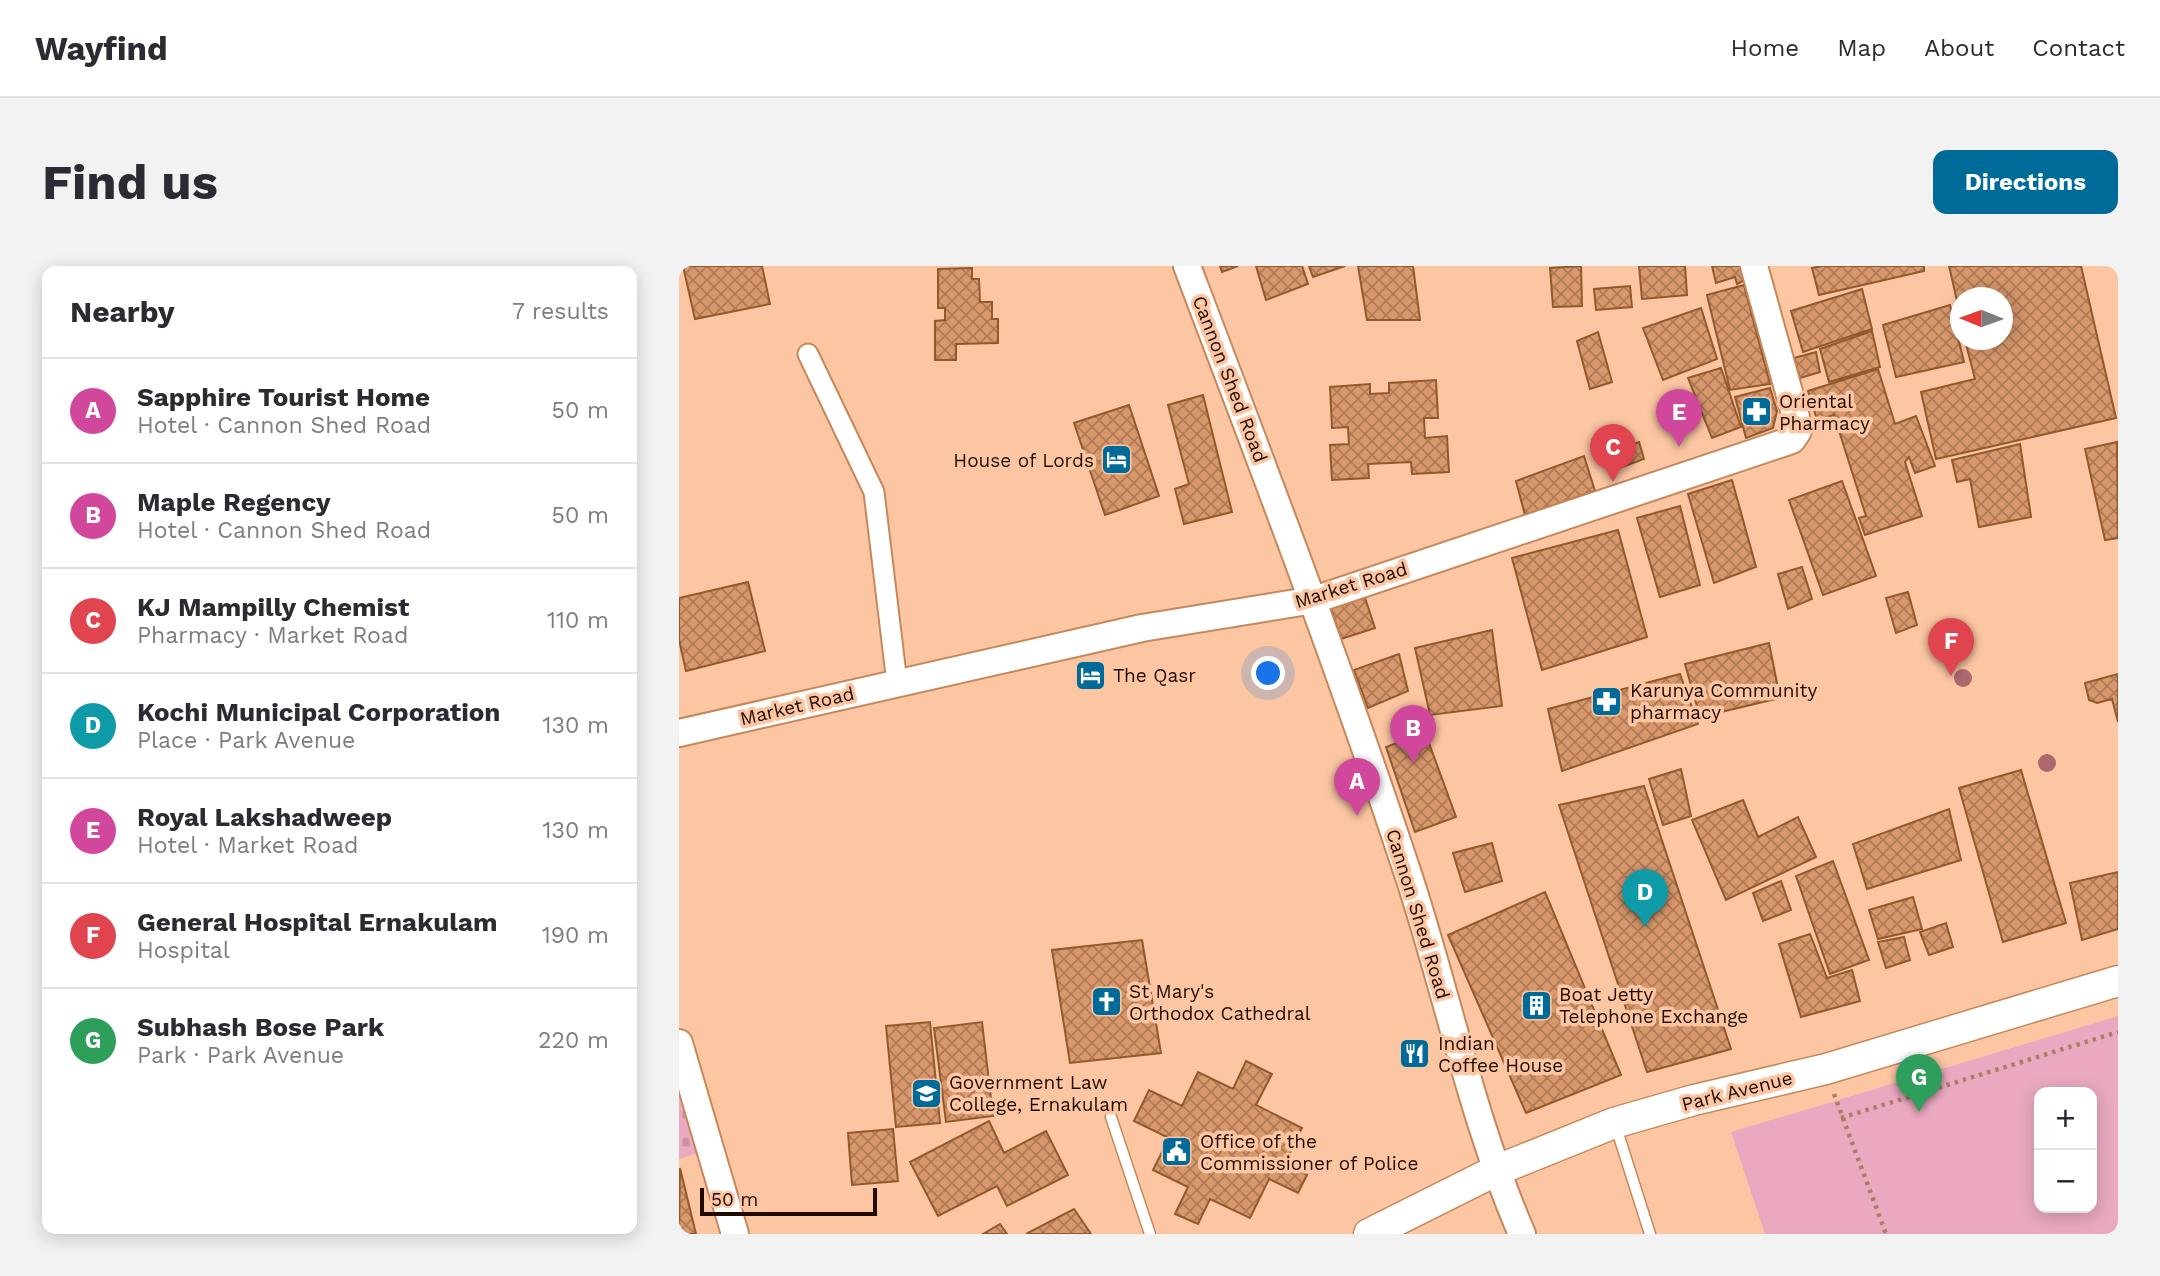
<!DOCTYPE html>
<meta charset="utf-8">
<style>
body{margin:0;font-family:"Work Sans",sans-serif;background:#f2f2f3;color:#2b2b33}
.controls{position:absolute;right:21px;bottom:21px;display:grid;overflow:hidden;border-radius:14px;box-shadow:0 4px 18px #0003}
.controls button{width:63px;height:63px;display:grid;place-items:center;padding:0;border:0;border-bottom:2px solid #e1e1e2;background:#fff;color:#2b2b33;font:35px sans-serif}
.compass{position:absolute;left:1271px;top:21px;width:63px;height:63px;border-radius:50%;background:#fff;box-shadow:0 4px 18px #0003;rotate:271deg}
.scale{position:absolute;left:21px;bottom:18px;width:177px;box-sizing:border-box;padding-left:7px;border:4px solid #210b00;border-top:0;font-size:19px;line-height:24px;white-space:nowrap;color:#210b00;-webkit-text-stroke:5px #fcc6a2;paint-order:stroke}
.you{position:absolute;left:590px;top:408px;width:24px;height:24px;margin:-18px;border:5px solid #fff;border-radius:50%;background:#1a73e8;box-shadow:0 0 0 10px #1a73e833}
.badge{display:grid;place-items:center;width:46px;height:46px;border-radius:50%;background:#006b98;color:#fff;font-size:23px;font-weight:700}
.pin{position:absolute;translate:-50% -58px;filter:drop-shadow(0 2px 4px #0008)}
.pin::after{content:'';position:absolute;top:37px;width:24px;height:21px;background:inherit;clip-path:polygon(0 0,100% 0,50% 100%)}
.list{margin:0;padding:0;list-style:none}
h2{display:flex;justify-content:space-between;align-items:center;height:91px;margin:0;padding:0 28px;font-size:30px}
h2 small{font-size:23px;font-weight:400;color:#7c7c81}
.list li{display:grid;grid-template-columns:46px 1fr auto;gap:21px;align-items:center;box-sizing:border-box;height:105px;padding:0 28px;border-top:2px solid #e1e1e2}
.list b{display:block;font-size:26px;white-space:nowrap}
.list p{margin:0;font-size:23px;white-space:nowrap;color:#7c7c81}
.list em{font-size:23px;font-style:normal;color:#7c7c81}
.map{position:relative;flex:none;width:1439px;height:968px;overflow:hidden;border-radius:14px}
header{display:flex;align-items:center;gap:42px;box-sizing:border-box;height:98px;padding:0 35px;background:#fff;border-bottom:2px solid #e1e1e2}
header strong{font-size:33px}
nav{display:flex;gap:38px;margin-inline-start:auto;font-size:24px}
.intro{display:flex;align-items:center;justify-content:space-between;box-sizing:border-box;height:168px;padding:0 42px}
h1{margin:0;font-size:49px}
.button{padding:18px 32px;border-radius:14px;background:#006b98;color:#fff;font-size:24px;font-weight:700}
main{display:flex;gap:42px;padding:0 42px}
aside{flex:1;background:#fff;border-radius:14px;box-shadow:0 4px 18px #0003}
.map>svg:first-child{display:block}
</style>
<header>
<strong>Wayfind</strong>
<nav><a>Home</a><a>Map</a><a>About</a><a>Contact</a></nav>
</header>
<div class="intro"><h1>Find us</h1><a class="button">Directions</a></div>
<main>
<aside>
<h2>Nearby<small>7 results</small></h2>
<ul class="list">
<li><span class="badge" style="background:#d1479c">A</span><div><b>Sapphire Tourist Home</b><p>Hotel · Cannon Shed Road</p></div><em>50 m</em></li>
<li><span class="badge" style="background:#d1479c">B</span><div><b>Maple Regency</b><p>Hotel · Cannon Shed Road</p></div><em>50 m</em></li>
<li><span class="badge" style="background:#e0444e">C</span><div><b>KJ Mampilly Chemist</b><p>Pharmacy · Market Road</p></div><em>110 m</em></li>
<li><span class="badge" style="background:#0f9aa8">D</span><div><b>Kochi Municipal Corporation</b><p>Place · Park Avenue</p></div><em>130 m</em></li>
<li><span class="badge" style="background:#d1479c">E</span><div><b>Royal Lakshadweep</b><p>Hotel · Market Road</p></div><em>130 m</em></li>
<li><span class="badge" style="background:#e0444e">F</span><div><b>General Hospital Ernakulam</b><p>Hospital</p></div><em>190 m</em></li>
<li><span class="badge" style="background:#2e9e5b">G</span><div><b>Subhash Bose Park</b><p>Park · Park Avenue</p></div><em>220 m</em></li>
</ul>
</aside>
<div class="map">
<svg width="1439" height="968" viewBox="0 0 1439 968">
<defs>
<pattern id="cemetery-stones" width="16" height="16" patternUnits="userSpaceOnUse" patternTransform="scale(1.75)"><rect width="16" height="16" fill="#eaa9c0"/><path d="M2 7V4a2 2 0 0 1 4 0v3zM10 15v-3a2 2 0 0 1 4 0v3z" fill="#c890a3"/></pattern>
<pattern id="building-cross-hatch" width="8" height="8" patternUnits="userSpaceOnUse" patternTransform="scale(1.75)"><rect width="8" height="8" fill="#d8986b"/><path d="M0 0l8 8M0 8l8-8" fill="none" stroke="#af7a56"/></pattern>
</defs>
<rect width="100%" height="100%" fill="#fcc6a2"/>
<path fill="url(#cemetery-stones)" d="M0 828 19 887 0 893Z"/>
<path fill="#eaa9c0" fill-rule="evenodd" d="M1439 750V968H1086L1052 866ZM1360 826H1413V942H1360Z"/>
<path fill="url(#building-cross-hatch)" stroke="#93592c" stroke-width="2" d="M4 0H83L91 38 16 53Z
M541 0H559L543 6Z
M577 0H623L629 18 587 34Z
M630 0H666L634 11Z
M679 0H734L741 54H688Z
M902 0 903 40 874 41 871 2Z
M960 0H1006L1008 29 963 33Z
M1033 0H1065L1068 13 1058 18 1056 11 1037 17Z
M1143 0H1245V5L1140 29 1133 2Z
M1270 0H1402L1437 152 1257 193 1242 126 1296 113 1286 74H1324V32H1282V52Z
M293 2V13H300L301 36H313V53H319V77L277 78V94H256V55L266 54V42H259V3Z
M1065 19 1091 118 1051 124 1028 29Z
M951 20 953 41 917 44 915 23Z
M1183 23 1193 63 1124 86 1112 45Z
M1271 39 1285 96 1217 111 1204 59Z
M1022 42 1038 93 984 114 964 62Z
M1193 65 1201 101 1150 116 1141 83Z
M919 66 933 116 911 123 898 75Z
M1137 86 1141 106 1121 112 1115 92Z
M1042 102 1062 161 1033 172 1009 112Z
M1199 103 1216 158 1237 150 1256 200 1236 207 1230 191 1226 196 1243 250 1186 269 1180 252 1187 250 1155 149 1138 154 1129 125Z
M757 114 759 152H745L746 172 768 170 770 206 733 208 732 196 689 198 690 212 653 214 651 179 670 178 669 161 653 162 651 121 691 118V128L710 127V117Z
M1091 122 1098 145 1094 162 1067 172 1056 131Z
M524 129 553 246 505 258 496 223 510 218 489 139Z
M450 139 480 230 426 249 395 157Z
M960 176 965 193 935 204 930 187Z
M1438 176 1439 272 1426 274 1406 183Z
M1341 178 1352 251 1300 261 1291 213 1278 216 1273 194Z
M905 190 916 225 846 249 837 215Z
M1053 214 1077 301 1035 317 1009 228Z
M1163 215 1197 310 1144 329 1110 234Z
M1001 240 1021 319 981 331 958 252Z
M939 264 968 371 863 404 833 292Z
M1123 301 1133 333 1109 343 1099 308Z
M69 316 86 385 7 405 0 374V332Z
M684 326 696 362 662 373 649 334Z
M1229 326 1238 359 1217 367 1207 332Z
M813 364 823 440 751 449 736 382Z
M1090 377 1101 432 1021 451 1006 398Z
M720 388 729 425 689 442 675 404Z
M1001 408 1019 458 883 505 869 443Z
M1439 408V456L1433 433 1418 437 1410 434 1406 417Z
M746 466 777 551 736 566 707 481Z
M1002 503 1012 550 984 559 970 513Z
M1342 504 1387 657 1324 676 1280 522Z
M965 520 1052 783 968 806 880 539Z
M1064 534 1079 571 1119 551 1137 591 1047 634 1013 554Z
M1270 543 1282 594 1188 623 1174 578Z
M813 577 823 615 786 626 774 587Z
M1154 595 1190 694 1151 708 1117 610Z
M1439 606V663L1403 674 1391 617Z
M1102 615 1112 644 1084 655 1074 627Z
M866 626 942 809 847 847 769 669Z
M1234 631 1243 663 1199 673 1190 644Z
M1267 657 1274 681 1250 689 1241 666Z
M1131 668 1148 712 1173 704 1181 735 1122 751 1100 678Z
M1225 671 1231 694 1207 702 1199 676Z
M463 674 482 787 391 797 373 684Z
M251 756 261 857 217 861 207 760Z
M303 756 314 850 267 856 255 762Z
M567 795 593 808 577 839 623 862 606 897 628 909 619 927 590 913 571 952 531 933 519 958 496 948 509 921 474 904 490 872 455 855 470 824 503 840 519 806 554 823Z
M310 855 325 887 367 865 389 909 328 940 318 920 259 950 231 896Z
M214 863 219 915 173 919 169 867Z
M1 902 17 968H0Z
M395 943 412 968H347Z
M321 958 328 968H304Z"/>
<g fill="none" stroke-linecap="round" stroke-linejoin="round">
<defs>
<path id="lane" d="M432 851 471 968
M937 861 971 968"/>
<path id="street" d="M129 88 195 226 218 417"/>
<path id="secondary" d="M508 0C585 203 662 405 730 611 769 730 793 853 843 968
M0 467 463 362 635 334 1113 174 1119 165 1118 155 1075 0
M0 777 56 968"/>
<path id="primary" d="M690 968 816 905 935 857 1015 834 1147 803 1439 715"/>
</defs>
<use href="#lane" stroke="#c6885b" stroke-width="13"/>
<use href="#street" stroke="#c6885b" stroke-width="23"/>
<use href="#secondary" stroke="#c6885b" stroke-width="30"/>
<use href="#primary" stroke="#c6885b" stroke-width="33"/>
<path stroke="#aa8065" stroke-width="4.5" stroke-dasharray="3.5 5" stroke-linecap="butt" d="M1155 828 1207 968
M1162 852 1439 766"/>
<use href="#lane" stroke="#fff" stroke-width="10"/>
<use href="#street" stroke="#fff" stroke-width="19"/>
<use href="#secondary" stroke="#fff" stroke-width="26"/>
<use href="#primary" stroke="#fff" stroke-width="30"/>
</g>
<g fill="#ae676d">
<circle cx="1284" cy="412" r="9"/>
<circle cx="1368" cy="497" r="9"/>
</g>
<defs>
<symbol id="pharmacy-square" viewBox="-11 -11 22 22"><rect x="-9" y="-9" width="18" height="18" rx="4" fill="#006b98" stroke="#fcc6a2"/><path d="M-2-6h4v4h4v4h-4v4h-4v-4h-4v-4h4Z" fill="#fff"/></symbol>
<symbol id="hotel-square" viewBox="-11 -11 22 22"><rect x="-9" y="-9" width="18" height="18" rx="4" fill="#006b98" stroke="#fcc6a2"/><path d="M-6-4.5h1.5V1H6V5H4.5V3h-9V5H-6ZM-4 0a1.8 1.8 0 1 1 3.6 0ZM.5 0V-2.5h3Q6-2.5 6 0Z" fill="#fff"/></symbol>
<symbol id="church-square" viewBox="-11 -11 22 22"><rect x="-9" y="-9" width="18" height="18" rx="4" fill="#006b98" stroke="#fcc6a2"/><path d="M-1.2-6h2.4v3.5h3.3v2.4h-3.3V6h-2.4V-.1h-3.3v-2.4h3.3Z" fill="#fff"/></symbol>
<symbol id="building-square" viewBox="-11 -11 22 22"><rect x="-9" y="-9" width="18" height="18" rx="4" fill="#006b98" stroke="#fcc6a2"/><path d="M-4-6H4V6H1V3H-1V6H-4ZM-2.5-4.3h1.7v1.8h-1.7ZM.8-4.3h1.7v1.8H.8ZM-2.5-1h1.7V.8h-1.7ZM.8-1h1.7V.8H.8Z" fill="#fff"/></symbol>
<symbol id="restaurant-square" viewBox="-11 -11 22 22"><rect x="-9" y="-9" width="18" height="18" rx="4" fill="#006b98" stroke="#fcc6a2"/><path d="M-5-6h1v4h1v-4h1v4h1v-4h1v5L-1.5 .5V6h-2V.5L-5-1ZM5-6V6H3V1.5H1.5Q1.5-4 5-6Z" fill="#fff"/></symbol>
<symbol id="university-square" viewBox="-11 -11 22 22"><rect x="-9" y="-9" width="18" height="18" rx="4" fill="#006b98" stroke="#fcc6a2"/><path d="M0-5L7-2L0 1L-7-2ZM-4 1L0 2.5L4 1V4Q0 6-4 4Z" fill="#fff"/></symbol>
<symbol id="civic-square" viewBox="-11 -11 22 22"><rect x="-9" y="-9" width="18" height="18" rx="4" fill="#006b98" stroke="#fcc6a2"/><path d="M-.6-6.5H3V-4.5H.6V-3L4-1V1h2V6H-6V1h2V-1L-.6-3ZM-1.2 2.5V6h2.4V2.5Z" fill="#fff"/></symbol>
</defs>
<g fill-rule="evenodd">
<use href="#pharmacy-square" x="1060" y="128" width="35" height="35"/>
<use href="#hotel-square" x="420" y="176" width="35" height="35"/>
<use href="#hotel-square" x="394" y="392" width="35" height="35"/>
<use href="#pharmacy-square" x="910" y="418" width="35" height="35"/>
<use href="#church-square" x="410" y="718" width="35" height="35"/>
<use href="#building-square" x="840" y="722" width="35" height="35"/>
<use href="#restaurant-square" x="718" y="770" width="35" height="35"/>
<use href="#university-square" x="230" y="810" width="35" height="35"/>
<use href="#civic-square" x="480" y="868" width="35" height="35"/>
</g>
<g text-anchor="middle" dominant-baseline="central" stroke-width="7" stroke-linejoin="round" paint-order="stroke">
<g font-size="19" fill="#210b00" stroke="#fcc6a2">
<text transform="translate(551 113) rotate(69)">Cannon Shed Road</text>
<text transform="translate(672 319) rotate(-17)">Market Road</text>
<text transform="translate(118 440) rotate(-13)">Market Road</text>
<text transform="translate(739 648) rotate(73)">Cannon Shed Road</text>
<text transform="translate(1058 825) rotate(-14)">Park Avenue</text>
</g>
<g font-size="19" fill="#210b00" stroke="#fcc6a2" text-anchor="start">
<text x="1100" y="135">Oriental<tspan x="1100" dy="22">Pharmacy</tspan></text>
<text x="415" y="194" text-anchor="end">House of Lords</text>
<text x="434" y="409">The Qasr</text>
<text x="951" y="424">Karunya Community<tspan x="951" dy="22">pharmacy</tspan></text>
<text x="450" y="725">St Mary's<tspan x="450" dy="22">Orthodox Cathedral</tspan></text>
<text x="880" y="728">Boat Jetty<tspan x="880" dy="22">Telephone Exchange</tspan></text>
<text x="759" y="777">Indian<tspan x="759" dy="22">Coffee House</tspan></text>
<text x="270" y="816">Government Law<tspan x="270" dy="22">College, Ernakulam</tspan></text>
<text x="521" y="875">Office of the<tspan x="521" dy="22">Commissioner of Police</tspan></text>
</g>
</g>
</svg>
<div class="controls">
<button>+</button>
<button>−</button>
</div>
<svg class="compass" viewBox="-18 -18 36 36"><path d="M0-13l5 13h-10z" fill="#e53935"/><path d="M0 13l5-13h-10z" fill="#7c7c81"/></svg>
<div class="scale">50 m</div>
<div class="you"></div>
<div class="pin badge" style="left:678px;top:550px;background:#d1479c">A</div>
<div class="pin badge" style="left:734px;top:497px;background:#d1479c">B</div>
<div class="pin badge" style="left:934px;top:216px;background:#e0444e">C</div>
<div class="pin badge" style="left:966px;top:661px;background:#0f9aa8">D</div>
<div class="pin badge" style="left:1000px;top:181px;background:#d1479c">E</div>
<div class="pin badge" style="left:1272px;top:410px;background:#e0444e">F</div>
<div class="pin badge" style="left:1240px;top:846px;background:#2e9e5b">G</div>
</div>
</main>
